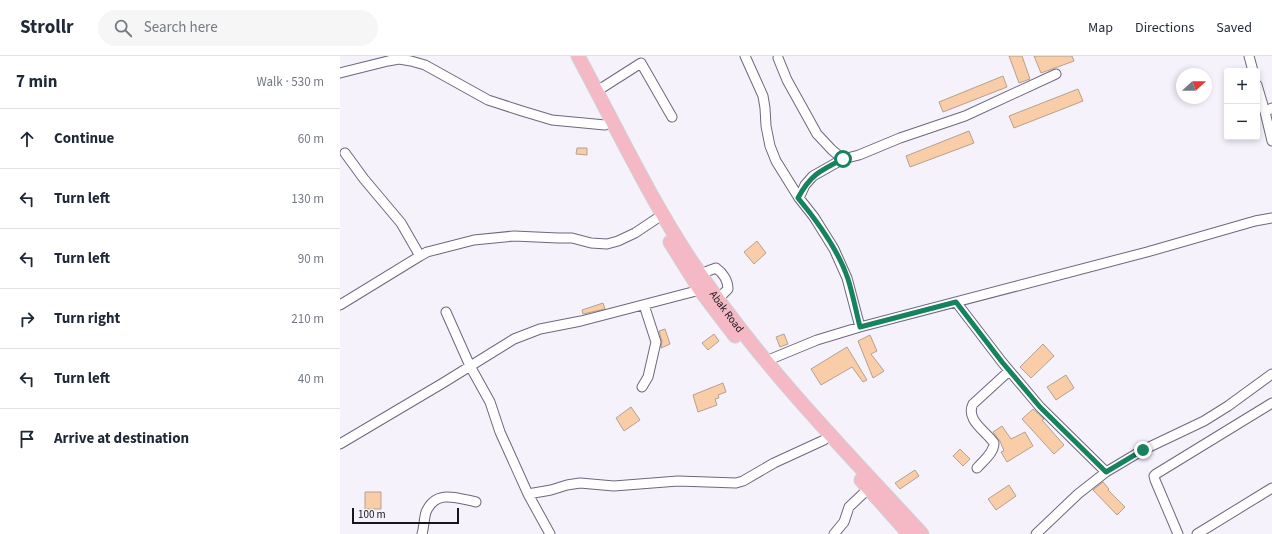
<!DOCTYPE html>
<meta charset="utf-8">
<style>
body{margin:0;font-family:"Source Sans 3",sans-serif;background:#f6f6f7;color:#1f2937}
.controls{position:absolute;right:12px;top:12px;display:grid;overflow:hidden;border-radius:4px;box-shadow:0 2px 6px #0003}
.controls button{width:36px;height:36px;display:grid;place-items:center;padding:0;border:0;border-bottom:1px solid #e0e1e3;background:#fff;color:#1f2937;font:20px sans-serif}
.compass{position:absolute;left:836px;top:12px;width:36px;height:36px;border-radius:50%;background:#fff;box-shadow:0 2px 6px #0003;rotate:69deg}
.scale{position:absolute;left:12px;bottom:10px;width:107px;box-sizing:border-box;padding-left:4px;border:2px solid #17141c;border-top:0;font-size:11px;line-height:14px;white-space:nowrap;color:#17141c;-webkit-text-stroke:3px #f5f2fc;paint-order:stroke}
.stop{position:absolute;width:12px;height:12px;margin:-9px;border:3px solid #17825e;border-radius:50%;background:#fff}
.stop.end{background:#17825e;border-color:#fff;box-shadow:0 1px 4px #0008}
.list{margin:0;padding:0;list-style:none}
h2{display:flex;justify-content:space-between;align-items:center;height:52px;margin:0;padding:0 16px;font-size:17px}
h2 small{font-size:13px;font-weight:400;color:#747a83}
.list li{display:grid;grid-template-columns:26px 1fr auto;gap:12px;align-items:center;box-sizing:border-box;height:60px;padding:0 16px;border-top:1px solid #e0e1e3}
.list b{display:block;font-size:15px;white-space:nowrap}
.list em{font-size:13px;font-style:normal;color:#747a83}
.icon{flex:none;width:22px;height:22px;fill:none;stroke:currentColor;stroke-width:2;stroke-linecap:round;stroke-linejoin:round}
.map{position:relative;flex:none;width:932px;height:478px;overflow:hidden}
header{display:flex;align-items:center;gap:24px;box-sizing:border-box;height:56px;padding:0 20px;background:#fff;border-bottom:1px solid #e0e1e3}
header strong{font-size:19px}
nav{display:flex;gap:22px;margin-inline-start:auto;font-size:14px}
.search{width:280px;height:36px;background:#f6f6f7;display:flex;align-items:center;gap:10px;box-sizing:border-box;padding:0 14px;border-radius:22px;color:#747a83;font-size:15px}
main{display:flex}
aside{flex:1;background:#fff}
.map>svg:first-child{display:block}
</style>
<header>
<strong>Strollr</strong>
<div class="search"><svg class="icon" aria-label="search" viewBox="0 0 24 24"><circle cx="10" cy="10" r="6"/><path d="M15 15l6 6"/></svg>Search here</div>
<nav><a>Map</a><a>Directions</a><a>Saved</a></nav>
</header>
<main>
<aside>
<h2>7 min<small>Walk · 530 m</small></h2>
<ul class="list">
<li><svg class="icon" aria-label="ahead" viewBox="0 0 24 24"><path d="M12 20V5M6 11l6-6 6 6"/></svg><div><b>Continue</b></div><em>60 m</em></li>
<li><svg class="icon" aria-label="left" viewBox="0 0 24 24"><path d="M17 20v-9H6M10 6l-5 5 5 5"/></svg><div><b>Turn left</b></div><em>130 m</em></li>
<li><svg class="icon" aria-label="left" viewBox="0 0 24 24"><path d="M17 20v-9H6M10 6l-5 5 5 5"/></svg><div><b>Turn left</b></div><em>90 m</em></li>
<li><svg class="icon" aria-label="right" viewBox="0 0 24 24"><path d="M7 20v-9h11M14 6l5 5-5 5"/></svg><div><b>Turn right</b></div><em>210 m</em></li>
<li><svg class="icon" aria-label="left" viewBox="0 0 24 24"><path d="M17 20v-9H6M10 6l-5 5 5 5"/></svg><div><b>Turn left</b></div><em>40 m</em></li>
<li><svg class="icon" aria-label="arrive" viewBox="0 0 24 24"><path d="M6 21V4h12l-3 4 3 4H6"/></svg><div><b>Arrive at destination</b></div></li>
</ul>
</aside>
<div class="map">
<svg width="932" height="478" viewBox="0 0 932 478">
<rect width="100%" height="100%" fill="#f5f2fc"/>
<path fill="#f9cda7" stroke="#b5a18f" d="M669 0H682L690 23 679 27Z
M694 0H732L734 5 701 17Z
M663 20 667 31 603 56 599 46Z
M738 33 743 45 674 72 669 60Z
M629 75 634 87 570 111 566 100Z
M237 92H247V99L236 98Z
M417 185 426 197 414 208 404 196Z
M263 247 265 253 243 258 242 254Z
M325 273 330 288 321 292 322 285 319 275Z
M374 278 379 285 368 294 362 287Z
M444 278 448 288 440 291 436 281Z
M530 279 537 295 531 298 544 315 533 322 518 285Z
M703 288 714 300 691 322 680 311Z
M507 291 527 324 523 326 512 311 481 329 471 313Z
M726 319 734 332 716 344 707 331Z
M383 327 386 336 378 339 379 342 375 343 377 349 358 356 353 339Z
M291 351 300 364 284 375 276 362Z
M693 353 704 363 702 364 724 389 714 398 682 363Z
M662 370 671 383 685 376 693 390 667 406 661 396 664 395 660 385 653 376Z
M620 393 630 403 623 410 613 400Z
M575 414 579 420 560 433 555 427Z
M763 426 769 433 768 434 785 451 777 459 753 434Z
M669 429 676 440 656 454 648 443Z
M25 436H41V453H25Z"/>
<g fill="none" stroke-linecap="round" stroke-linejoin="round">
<defs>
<path id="minor" d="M405 0 423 40 425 52 426 70 430 90 436 105 459 142 474 161 494 193 507 222 520 271
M909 0 913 15
M438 2 447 24 477 78 492 94 503 103
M0 17 48 5 59 3 71 5 85 9 148 44 182 55 212 64 265 69
M917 29 925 56
M257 35 301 7 332 61
M932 52 925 56 932 85
M5 97 24 123 61 167 80 200
M459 142 465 129 473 120 503 103 519 99 560 82 625 60 716 18
M360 218 376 212C383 217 388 225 388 233L378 243
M616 246 662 306 700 351 766 416
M0 249 80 200 87 196 99 193 134 184 174 180 218 182H232L251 187 267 188 278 185 295 177 316 163
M106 256 130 310 150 346 160 376 188 438 210 478
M426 305 477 284 520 271 807 196 915 165 932 162
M302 331 308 321 316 286 304 249
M0 388 103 327 174 283 200 273 241 265 360 234
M637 412C643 405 654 397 654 387 646 375 625 364 633 348L669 315
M188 438 211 434 227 429 240 427 274 430 338 425 396 427 403 425 434 407 484 384
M82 478C84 471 84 463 86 456 96 433 117 442 136 446
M494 478 504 466 509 451 528 433
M696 478 738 438 766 416 803 394 864 365 888 350 932 318
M838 478 815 424 814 420 816 418 932 347
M857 478 932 432"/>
<g id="highway">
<path id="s1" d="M238 0C275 69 309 141 352 206 418 306 502 391 582 478"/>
<path d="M330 186 360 234 395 280"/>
<path d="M521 424 569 478"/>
</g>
</defs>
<use href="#minor" stroke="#6f677c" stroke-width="11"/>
<use href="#highway" stroke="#d1d0d2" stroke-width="15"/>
<use href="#minor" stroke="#fff" stroke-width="9"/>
<use href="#highway" stroke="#f4b9c4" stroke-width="13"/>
</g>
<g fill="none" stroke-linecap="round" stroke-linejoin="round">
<path stroke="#17825e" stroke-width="5" d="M503 103C481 114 470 119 458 142 478 166 498 193 508 223 513 239 516 255 520 271L616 246 662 306 700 351 766 416 803 394"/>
</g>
<g text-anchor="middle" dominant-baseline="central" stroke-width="3.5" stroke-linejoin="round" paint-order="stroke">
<g font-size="11" fill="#17141c" stroke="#f5f2fc">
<text stroke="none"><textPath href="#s1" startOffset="296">Abak Road</textPath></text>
</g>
</g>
</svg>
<div class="controls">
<button>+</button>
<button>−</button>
</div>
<svg class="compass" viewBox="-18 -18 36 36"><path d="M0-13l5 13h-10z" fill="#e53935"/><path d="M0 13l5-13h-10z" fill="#747a83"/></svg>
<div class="scale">100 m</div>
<div class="stop" style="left:503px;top:103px"></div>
<div class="stop end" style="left:803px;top:394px"></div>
</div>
</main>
